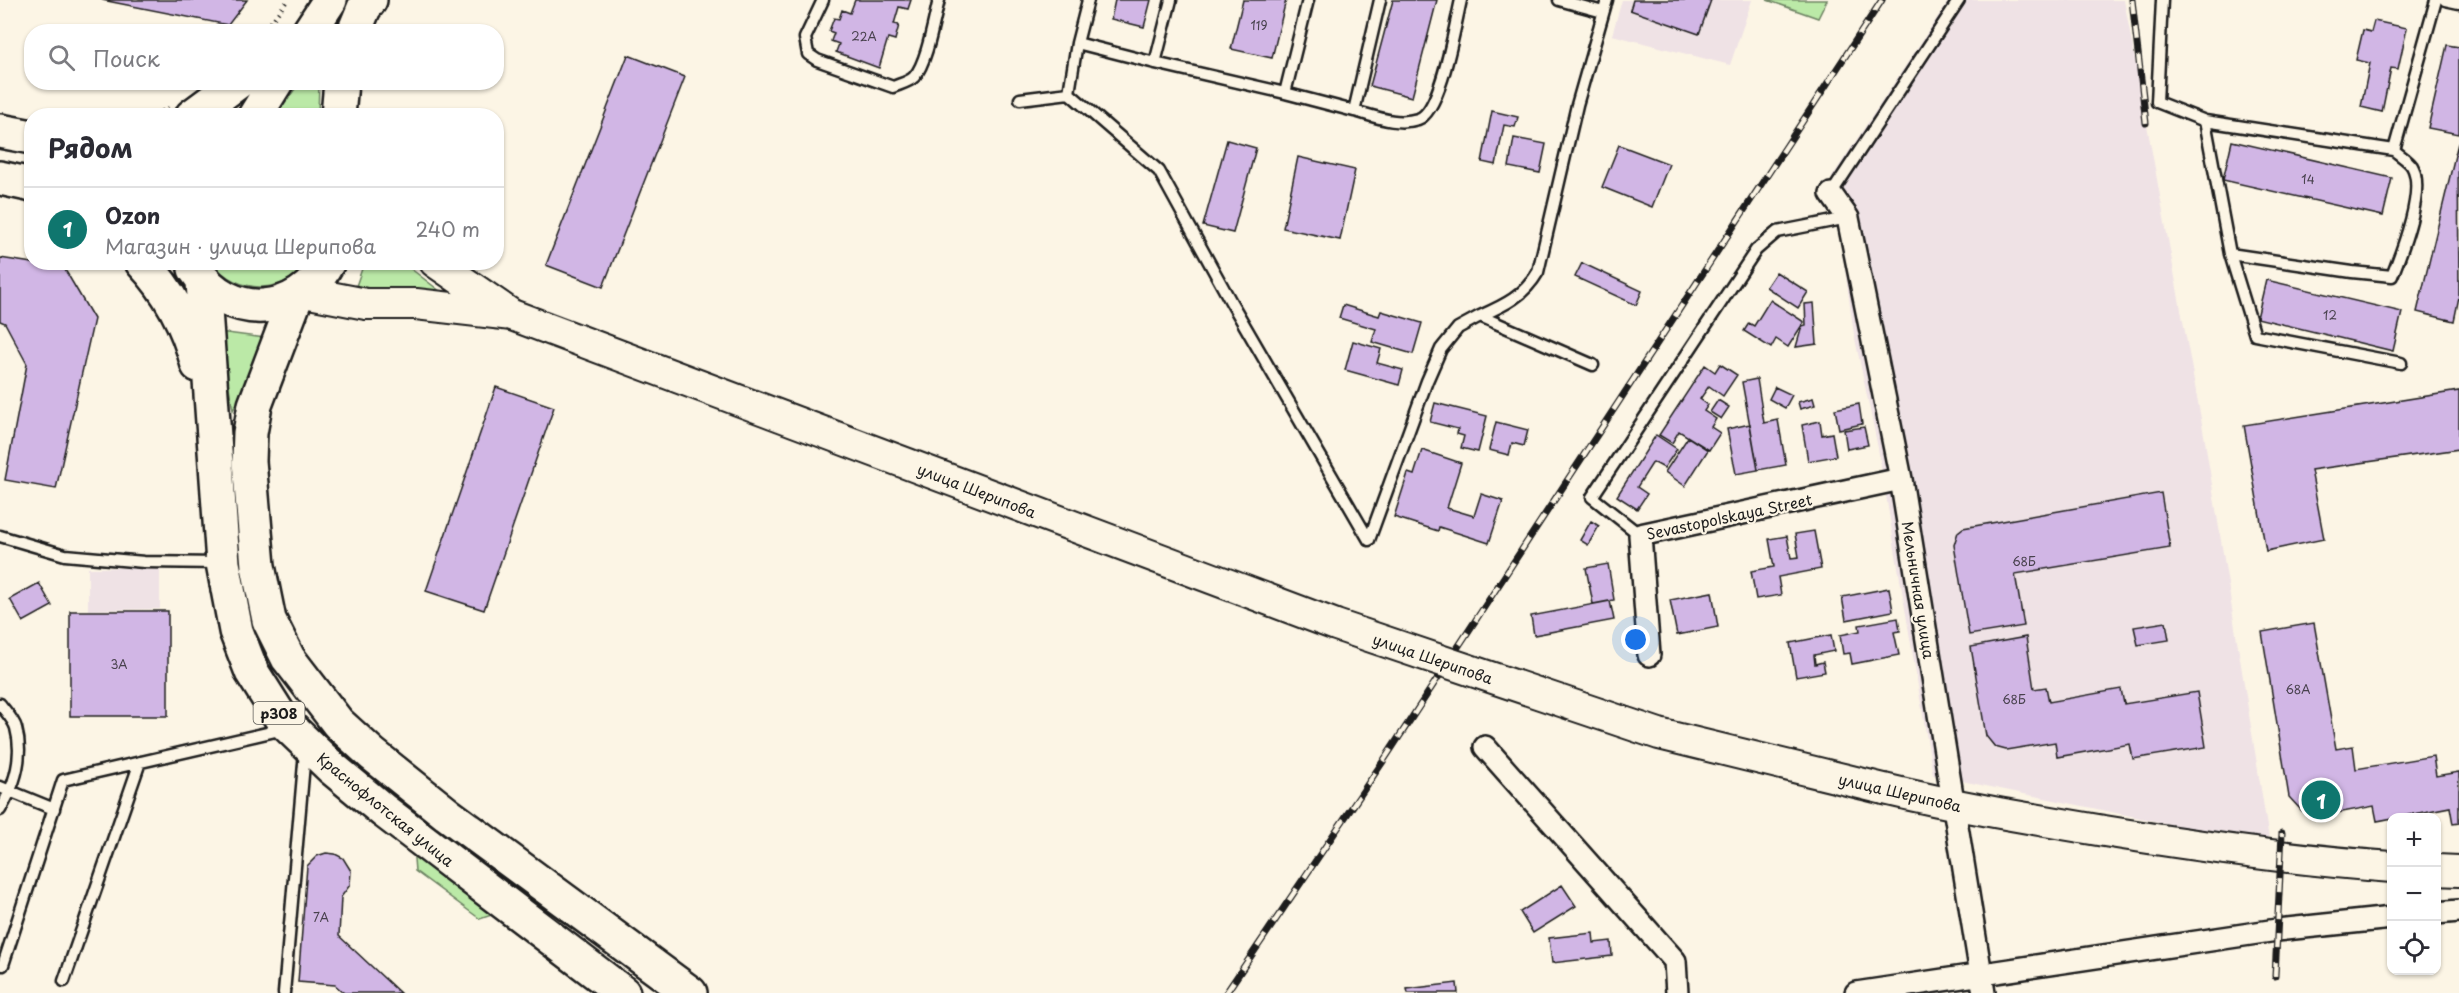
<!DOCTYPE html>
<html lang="ru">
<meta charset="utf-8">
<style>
body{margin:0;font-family:"Playpen Sans",sans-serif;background:#f2f2f3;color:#2b2b33}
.controls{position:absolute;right:18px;bottom:18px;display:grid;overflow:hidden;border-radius:12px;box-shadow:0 2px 4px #0004}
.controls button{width:54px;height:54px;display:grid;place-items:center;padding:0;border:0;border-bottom:2px solid #e1e1e2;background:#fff;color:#2b2b33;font:30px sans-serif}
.you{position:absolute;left:1636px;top:640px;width:21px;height:21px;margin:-15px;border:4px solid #fff;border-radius:50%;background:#1a73e8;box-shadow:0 0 0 9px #1a73e833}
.badge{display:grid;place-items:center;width:39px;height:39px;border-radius:50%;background:#0f766e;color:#fff;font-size:20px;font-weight:700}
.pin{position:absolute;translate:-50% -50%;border:3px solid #fff;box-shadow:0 2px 6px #0006}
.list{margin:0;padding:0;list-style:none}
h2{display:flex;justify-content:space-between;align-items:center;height:78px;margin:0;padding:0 24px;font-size:26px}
h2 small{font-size:20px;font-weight:400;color:#7c7c81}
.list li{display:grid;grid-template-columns:39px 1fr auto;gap:18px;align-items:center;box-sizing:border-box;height:84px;padding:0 24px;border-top:2px solid #e1e1e2}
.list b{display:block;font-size:22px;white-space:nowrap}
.list p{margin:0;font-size:20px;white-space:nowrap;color:#7c7c81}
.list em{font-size:20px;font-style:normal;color:#7c7c81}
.icon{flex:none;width:33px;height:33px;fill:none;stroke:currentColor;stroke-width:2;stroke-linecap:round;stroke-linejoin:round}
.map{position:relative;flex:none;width:2459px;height:993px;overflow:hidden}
.search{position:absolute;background:#fff;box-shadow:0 2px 4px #0004;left:24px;top:24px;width:480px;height:66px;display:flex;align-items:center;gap:15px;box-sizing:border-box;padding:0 21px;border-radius:24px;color:#7c7c81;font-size:22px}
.panel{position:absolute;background:#fff;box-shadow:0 2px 4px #0004;left:24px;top:108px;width:480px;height:162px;border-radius:24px}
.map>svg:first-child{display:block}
</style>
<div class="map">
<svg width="2459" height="993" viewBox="0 0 2459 993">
<rect width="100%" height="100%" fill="#fcf5e5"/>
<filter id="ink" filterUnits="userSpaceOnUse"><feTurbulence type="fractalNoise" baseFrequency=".0167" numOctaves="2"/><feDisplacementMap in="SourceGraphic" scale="12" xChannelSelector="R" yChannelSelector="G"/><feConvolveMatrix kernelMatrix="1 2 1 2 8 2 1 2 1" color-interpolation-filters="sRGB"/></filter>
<g filter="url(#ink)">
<path fill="#efe2e5" d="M1622 0H1752L1730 65 1612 35Z
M1949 0H2124L2204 435 2270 845 1933 775 1878 448 1854 334 1832 177Z
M160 567V609L88 610V568Z"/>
<path fill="#bbe9a7" stroke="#6c8262" stroke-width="1.5" d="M1767 0H1827L1818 18Z
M300 82 319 83 318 115H276Z
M402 262 441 292 355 289 364 263Z
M213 263H307C286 296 235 294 213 263Z
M219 332 273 339 233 410Z
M413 846 503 911 480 919 415 871Z"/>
<path fill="#d1b6e5" stroke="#1c1c1c" stroke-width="1.5" d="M102 0H247L228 25Z
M855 0H911L908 9 899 7 894 24 899 25 895 40 888 38 879 68 836 52 839 44 831 41 834 33 829 31 834 18 839 19 842 10 850 13Z
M1115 0H1151L1144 27 1111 19Z
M1243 0H1286L1272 58 1231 49Z
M1393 0H1437L1412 97 1370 86Z
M1633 0H1711L1699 34 1630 10Z
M2374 21 2407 28 2398 69 2391 68 2382 112 2361 107 2370 63 2356 60 2363 30 2371 32Z
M2447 45 2459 47V134L2428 128Z
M628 55 685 77 603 287 546 265Z
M1492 111 1518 117 1515 127 1504 125 1496 165 1482 162Z
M1514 138 1546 144 1540 173 1509 167Z
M1227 140 1256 148 1233 233 1203 226Z
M2232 141 2392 178 2383 216 2223 180Z
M2458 143 2459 297 2454 321 2417 312Z
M1619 145 1669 164 1652 207 1602 187Z
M1298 157 1355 170 1340 240 1283 228Z
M0 258 64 268 94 319 56 489 5 480 27 364 5 323 0 321Z
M1582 263 1642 291 1636 305 1575 277Z
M1776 272 1808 292 1798 308 1766 287Z
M2266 280 2402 312 2393 351 2257 318Z
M1770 300 1804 322 1788 347 1776 339 1771 348 1744 331 1749 323 1754 326Z
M1814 303 1817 344 1796 347 1802 326 1806 325 1805 304Z
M1343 305 1379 316 1381 311 1422 323 1413 354 1372 342 1376 329 1339 318Z
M1353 341 1381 349 1377 363 1403 370 1399 385 1345 370Z
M1720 364 1737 375 1723 396 1709 386 1700 399 1708 405 1704 411 1716 419 1711 427 1720 433 1709 450 1679 431 1672 443 1659 435 1705 365 1715 372Z
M1757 379 1764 423 1778 420 1786 465 1758 470 1742 382Z
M496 387 554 407 484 610 426 591Z
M1775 387 1792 395 1785 408 1769 399Z
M2459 391V449L2311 470 2324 539 2266 551 2244 425Z
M1813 398 1815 405 1800 409 1798 402Z
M1718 400 1729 407 1721 419 1710 412Z
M1435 403 1487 416 1478 452 1461 448 1464 436 1457 434 1458 429 1430 422Z
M1859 404 1862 424 1839 429 1835 409Z
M1820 421 1822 435 1832 433 1836 456 1808 461 1802 425Z
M1496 422 1528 430 1524 446 1512 443 1509 455 1489 450Z
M1750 424 1758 470 1736 474 1727 429Z
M1864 427 1868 445 1847 449 1844 430Z
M1656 435 1677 449 1664 468 1653 462 1637 487 1647 494 1637 509 1617 496Z
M1688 437 1708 450 1685 486 1665 472Z
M1422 450 1461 463 1447 508 1474 516 1481 494 1503 501 1489 543 1439 527 1438 531 1394 517 1408 473 1414 475Z
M2161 493 2170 548 2015 574 2024 626 1969 635 1954 545 1958 532 1963 528Z
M1591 521 1599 526 1588 545 1580 540Z
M1814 531 1821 569 1778 577 1781 595 1756 599 1751 571 1774 567 1769 539 1787 536 1791 558 1799 557 1795 534Z
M1608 564 1614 600 1593 604 1586 568Z
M39 583 52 606 23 622 10 599Z
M1889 588 1893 611 1846 620 1842 597Z
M1712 592 1718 627 1677 635 1670 600Z
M1610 601 1614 620 1534 635 1531 616Z
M70 611H168V716H70Z
M1898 618 1900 631 1894 632 1899 655 1852 664 1850 653 1843 654 1840 635 1860 631 1859 625Z
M2166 622 2169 640 2138 645 2134 627Z
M2314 623 2336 749 2353 746 2356 769 2433 756 2436 776 2459 772V823L2453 824 2450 807 2377 821 2374 806 2321 816 2302 811 2289 797 2262 632Z
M1831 635 1834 651 1814 655 1815 664 1823 662 1825 672 1796 677 1790 643Z
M2026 637 2034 689 2046 687 2049 702 2121 689 2124 704 2197 692 2206 747 2133 759 2130 744 2057 757 2055 742 2006 750 1995 747 1986 736 1971 647Z
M326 853 335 854 343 858 351 871 350 885 341 897 339 936 400 993H344L335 985 298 982 307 866 317 856Z
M1562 885 1576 906 1533 933 1520 912Z
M1593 933 1594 943 1611 941 1612 956 1552 963 1549 938Z
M1457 983 1458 993H1408L1407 989Z"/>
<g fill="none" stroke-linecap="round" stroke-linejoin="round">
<defs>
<path id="service" d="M823 0 805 38 808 54 817 60 893 87C900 84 909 82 914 77 927 63 934 19 939 0
M1559 0 1603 12
M2162 0 2157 102 2205 121
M2445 0 2459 3
M1077 43 1155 63 1171 0
M1155 63 1285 93 1308 0
M1069 93 1077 43 1088 0
M1285 93 1354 111 1380 0
M1020 99 1069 93 1159 171 1231 302 1369 540
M1354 111C1374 116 1396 126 1418 119 1441 112 1455 25 1461 0
M2205 121 2394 150C2399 155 2408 160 2412 166 2426 190 2402 251 2392 276L2352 272 2230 254Z
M2394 150 2436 0
M1831 194 1959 0
M2230 254 2255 335 2401 363
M1480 316C1505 305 1524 296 1538 272L1577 105 1607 0
M1640 535 1592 497 1756 250 1777 232 1848 218
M0 536 65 555 144 562 220 563
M1369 540 1427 381 1441 349 1458 328 1480 316 1593 365
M0 704C5 711 14 720 16 728 24 757 15 785 0 810
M0 787 54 809
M3 965 63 780 284 729
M64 981 140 762
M284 993 305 752"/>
<path id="minor" d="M1831 194 1848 218 1901 479 1984 993
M1649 655 1640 535 1901 479
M1485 747 1675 961 1677 993
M2436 913 2459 911
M1856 993 2277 930 2392 918"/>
<path id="secondary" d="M435 262 509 313
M304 292 366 304H416L512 315
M1884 789C1955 806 2026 818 2098 830 2196 846 2293 860 2392 867
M2436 870 2459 871"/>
<path id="primary" d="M309 32 330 0
M354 32 364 8 370 0
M192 116 238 82
M255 116 276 82
M338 116 341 82
M0 131 32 137
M0 178 32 185
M142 262C169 290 188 327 198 365
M195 269C229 322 299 317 328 262
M203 282 223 563 236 631 252 672 283 721 332 768 384 811 623 993
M296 297 255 405 250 433 249 461 258 566 269 620 288 658 338 723 372 754 447 814 690 993"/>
</defs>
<use href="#service" stroke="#1c1c1c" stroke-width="15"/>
<use href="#minor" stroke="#1c1c1c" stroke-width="26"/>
<use href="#secondary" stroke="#1c1c1c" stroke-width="34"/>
<use href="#primary" stroke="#1c1c1c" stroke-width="38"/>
<path stroke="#1c1c1c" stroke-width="4" stroke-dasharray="1.5 4.5" stroke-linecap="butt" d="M263 32 288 0
M151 116 169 108"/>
<use href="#service" stroke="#fcf5e5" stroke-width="10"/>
<use href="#minor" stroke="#fcf5e5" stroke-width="21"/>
<use href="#secondary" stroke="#fcf5e5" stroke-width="30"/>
<use href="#primary" stroke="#fcf5e5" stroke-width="33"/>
<defs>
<path id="rail" d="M2132 0 2146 123
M2275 976 2282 833
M1226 993 1384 760 1882 0"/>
</defs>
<use href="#rail" stroke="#1c1c1c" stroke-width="7"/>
<use href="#rail" stroke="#fcf5e5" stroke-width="4.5" stroke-dasharray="14" stroke-linecap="butt"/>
<defs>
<path id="secondary-bridge" d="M512 315 1336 625 1659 734 1884 789"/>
</defs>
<use href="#secondary-bridge" stroke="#1c1c1c" stroke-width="34" stroke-linecap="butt"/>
<use href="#secondary-bridge" stroke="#fcf5e5" stroke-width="30"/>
</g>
</g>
<g text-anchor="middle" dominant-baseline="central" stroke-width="4.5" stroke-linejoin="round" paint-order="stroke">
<g font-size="12" fill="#49424e">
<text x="1259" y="25">119</text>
<text x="864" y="36">22А</text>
<text x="2308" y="179">14</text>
<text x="2330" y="315">12</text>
<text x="2024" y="561">68Б</text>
<text x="119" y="664">3А</text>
<text x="2298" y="689">68А</text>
<text x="2014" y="699">68Б</text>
<text x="321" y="917">7А</text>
</g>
<rect fill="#fcf5e5" stroke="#5f5d58" stroke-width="1.5" x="253.5" y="702" width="51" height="22" rx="4.5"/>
<g font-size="14" font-weight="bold" fill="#1c1c1c">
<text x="279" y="713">p308</text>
</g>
<g font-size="15" fill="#1c1c1c" stroke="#fcf5e5">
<text transform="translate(977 490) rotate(21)">улица Шерипова</text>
<text transform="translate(1729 516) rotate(-12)">Sevastopolskaya Street</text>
<text transform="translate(1919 590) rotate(81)">Мельничная улица</text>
<text transform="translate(1433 658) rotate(19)">улица Шерипова</text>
<text transform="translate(1900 792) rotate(13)">улица Шерипова</text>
<text transform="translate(386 809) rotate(39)">Краснофлотская улица</text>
</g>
</g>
</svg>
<div class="controls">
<button>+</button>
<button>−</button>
<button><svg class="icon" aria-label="locate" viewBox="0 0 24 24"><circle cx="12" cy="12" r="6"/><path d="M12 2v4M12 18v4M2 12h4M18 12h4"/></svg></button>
</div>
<div class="you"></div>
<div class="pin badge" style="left:2321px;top:800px">1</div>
<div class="search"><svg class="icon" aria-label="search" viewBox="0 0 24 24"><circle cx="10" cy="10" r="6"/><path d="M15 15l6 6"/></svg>Поиск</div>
<section class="panel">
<h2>Рядом<small></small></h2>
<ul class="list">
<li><span class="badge">1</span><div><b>Ozon</b><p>Магазин · улица Шерипова</p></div><em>240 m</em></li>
</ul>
</section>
</div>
